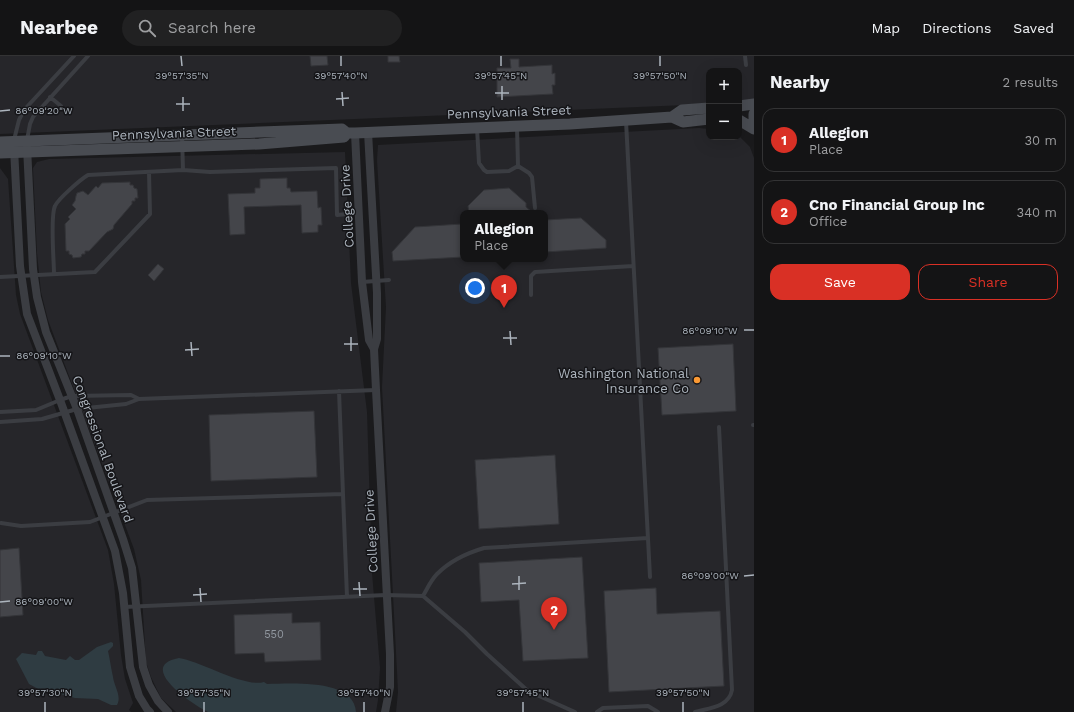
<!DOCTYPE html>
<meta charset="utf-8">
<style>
body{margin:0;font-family:"Work Sans",sans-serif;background:#212122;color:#f1f3f6}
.controls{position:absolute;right:12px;top:12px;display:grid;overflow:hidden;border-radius:8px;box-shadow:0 4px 16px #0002}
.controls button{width:36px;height:36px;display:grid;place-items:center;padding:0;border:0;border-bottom:1px solid #333334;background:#141415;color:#f1f3f6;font:20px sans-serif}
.you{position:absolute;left:475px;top:232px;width:14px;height:14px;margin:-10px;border:3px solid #fff;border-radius:50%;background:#1a73e8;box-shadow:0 0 0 6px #1a73e833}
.badge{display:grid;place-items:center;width:26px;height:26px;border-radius:50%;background:#d93025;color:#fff;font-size:13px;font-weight:700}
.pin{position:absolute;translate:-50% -33px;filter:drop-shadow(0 1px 2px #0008)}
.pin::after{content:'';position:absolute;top:21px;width:14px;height:12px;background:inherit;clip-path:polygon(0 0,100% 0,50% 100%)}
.popup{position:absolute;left:460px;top:154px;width:88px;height:52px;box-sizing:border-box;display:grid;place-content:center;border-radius:8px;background:#141415;filter:drop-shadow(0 1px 3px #0005);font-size:13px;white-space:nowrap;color:#9d9ea0}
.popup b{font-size:15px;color:#f1f3f6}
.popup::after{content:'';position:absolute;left:50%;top:100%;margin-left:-8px;border:8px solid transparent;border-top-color:#141415}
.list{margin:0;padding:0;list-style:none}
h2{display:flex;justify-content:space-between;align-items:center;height:52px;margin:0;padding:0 16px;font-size:17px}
h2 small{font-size:13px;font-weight:400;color:#9d9ea0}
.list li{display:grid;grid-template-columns:26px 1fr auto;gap:12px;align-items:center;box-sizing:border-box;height:64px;margin:0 8px 8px;padding:0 8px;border:1px solid #333334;border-radius:12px}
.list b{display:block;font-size:15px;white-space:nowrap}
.list p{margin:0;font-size:13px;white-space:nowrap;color:#9d9ea0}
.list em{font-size:13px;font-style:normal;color:#9d9ea0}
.actions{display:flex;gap:8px;padding:12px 16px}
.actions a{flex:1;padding:9px 0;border:1px solid #d93025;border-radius:12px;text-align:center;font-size:14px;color:#d93025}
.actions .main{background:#d93025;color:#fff}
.icon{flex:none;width:22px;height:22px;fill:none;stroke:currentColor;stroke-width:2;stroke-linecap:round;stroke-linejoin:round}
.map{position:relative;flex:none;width:754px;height:656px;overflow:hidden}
header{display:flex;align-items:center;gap:24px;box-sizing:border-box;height:56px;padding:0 20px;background:#141415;border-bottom:1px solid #333334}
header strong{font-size:19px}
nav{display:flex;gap:22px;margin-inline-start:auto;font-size:14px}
.search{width:280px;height:36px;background:#212122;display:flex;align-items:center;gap:10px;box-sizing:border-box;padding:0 14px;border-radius:22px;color:#9d9ea0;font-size:15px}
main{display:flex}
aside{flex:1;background:#141415}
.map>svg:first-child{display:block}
</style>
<header>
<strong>Nearbee</strong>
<div class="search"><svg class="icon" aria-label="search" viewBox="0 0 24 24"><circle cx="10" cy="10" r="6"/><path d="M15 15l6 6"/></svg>Search here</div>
<nav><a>Map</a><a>Directions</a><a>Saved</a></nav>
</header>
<main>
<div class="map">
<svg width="754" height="656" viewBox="0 0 754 656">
<rect width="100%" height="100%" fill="#1a1a1c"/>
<path fill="#26262a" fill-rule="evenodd" d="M0 0H754V46L739 47V15H709V48L0 78Z
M699 72 709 73V81L739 80 750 91 754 102V656H396L398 636 397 615 382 331 386 251 377 104 378 89ZM463 157H545V203H463Z
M345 96 351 227 367 356 372 517 380 612 378 644 376 656H176L161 642 151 621 146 606 141 524 134 493 48 264 41 236 37 197 33 112 37 106 49 103Z
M0 112 8 123 16 239 20 258 108 494 114 528 121 599 125 623 133 647 129 654 131 656H0Z"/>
<path fill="#2f3c42" d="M111 586 113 587V590L108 595C110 604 111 612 113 621 114 630 122 640 117 649H111L98 643 75 642 50 635H42L29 628 16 603 22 597 36 599 38 595H42L45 600 66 604 70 600 75 604H79L97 591Z
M179 602C200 605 245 632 264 626L267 628C290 628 354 622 356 656H208C193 649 135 610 179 602Z"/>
<path fill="#44454a" stroke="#343539" d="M310 0H327L328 9 311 10Z
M388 0H399L400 6H388Z
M510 3H519V11L552 9V18L555 17V29H552L553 38 497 41V12H511Z
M287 122V132H290L291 136 317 135 318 152 321 151 322 169H318V176L302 177 301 149 244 151 245 178 230 179 228 138 255 137V132H260V123Z
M130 126V129H133L134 132 137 133 138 142H135V145H132V148L114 169 113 173 107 176 89 195H85V198H82L81 201 73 202 72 199 69 198V195H66L65 168 70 163 68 161 76 153 72 149 75 145 76 140 77 137 83 135 88 139 96 130 98 132 102 127Z
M509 132 526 147V151L532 156 469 157 468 150 484 134Z
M581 162 606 184V192L545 196V164Z
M462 168 463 201 393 205 392 196 415 171Z
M158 208 164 213 154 225 148 219Z
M733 288 736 355 662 359 658 292Z
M314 355 317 421 211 425 209 359Z
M555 399 559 468 479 473 475 404Z
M19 492 23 559 0 561V494Z
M582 501 588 602 523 605 519 544 481 546 479 507Z
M656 532 657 558 720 555 724 630 609 636 604 535Z
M292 557V567L320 566 321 604 265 606 264 597 235 598 234 559Z"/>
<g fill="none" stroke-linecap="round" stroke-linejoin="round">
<path stroke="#3b3d42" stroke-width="4" d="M745 0 746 9
M50 41 61 50
M626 65 650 521
M517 71 518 110 529 117 532 121 535 152
M477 72 479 107 484 114 487 116 509 115 518 110
M182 80 183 114 210 116 336 112 337 159 358 157
M14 84 19 64 24 54 74 0
M27 84 30 68 33 61 88 0
M54 218C54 205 50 160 55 150 58 143 81 123 88 119L183 114
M0 221 95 216 150 158 149 116
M362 226 389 224
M531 239V220L535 216 633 210
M339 335 347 541
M0 356 36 354 60 344 72 340 131 339 139 343
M0 366 42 363 77 353 126 348 139 343 376 334
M753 369H754
M1 467 21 470 90 466 147 444 343 438
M423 540C427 533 431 524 437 518 450 505 467 497 484 492L648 482
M124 551 386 539 423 540 465 576 487 598 528 635 575 656
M597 656 603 652 648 650 658 656
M695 656C709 652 729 651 732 634L719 371"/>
<path stroke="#3b3d42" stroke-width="8" d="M368 76 377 237V283L374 293 376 334 390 598V631L385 656
M355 77 362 226 369 284 374 293
M27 91 33 213 37 241 46 276 77 353 123 483 132 512 143 611 149 629 158 645 168 656
M14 92 20 210 27 258 60 344 115 495 123 537 130 611 139 640 147 653 150 656"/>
<path stroke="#494c52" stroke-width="11" d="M739 50 754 48
M754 58V65
M672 61 682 54 709 52
M739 64 754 73
M0 86 342 73 347 77H355L570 68 672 61 683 66 709 63
M0 97 259 88 344 81 347 77"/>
</g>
<path fill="none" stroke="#acb4bd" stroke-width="1.5" d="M181 0 182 10M341 0V10M501 0V10M660 0V10M502 30V44M342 36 343 50M495 37H509M183 41V55M336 43 349 42M176 48H190M0 55 10 54M744 274H754M510 275 511 289M351 281V295M503 282H517M191 286 192 300M344 288H358M185 294 199 293M0 300H10M519 520V534M744 520 754 519M359 526 360 540M512 528 526 527M200 532 201 546M353 533H367M193 539 207 538M0 546 10 545M45 646V656M204 646V656M364 646V656M523 646V656M683 646V656"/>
<circle fill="#fb9933" stroke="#151518" stroke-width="1.5" cx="697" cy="324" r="4"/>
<g text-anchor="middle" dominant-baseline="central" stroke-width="3" stroke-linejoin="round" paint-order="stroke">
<g font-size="11" fill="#9298a0">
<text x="274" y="578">550</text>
</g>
<g font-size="13" fill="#acb4bd" stroke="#151518">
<text transform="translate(509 56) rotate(-2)">Pennsylvania Street</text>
<text transform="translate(174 77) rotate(-2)">Pennsylvania Street</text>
<text transform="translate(347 150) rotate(-93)">College Drive</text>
<text transform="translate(103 393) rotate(70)">Congressional Boulevard</text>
<text transform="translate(371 475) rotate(-93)">College Drive</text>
</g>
<g font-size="13" fill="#acb4bd" stroke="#151518" text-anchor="end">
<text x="689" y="317">Washington National<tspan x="689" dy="15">Insurance Co</tspan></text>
</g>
</g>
<g font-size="10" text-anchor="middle" fill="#acb4bd" stroke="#151518" stroke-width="3" stroke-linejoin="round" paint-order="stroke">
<text x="182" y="23">39°57'35"N</text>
<text x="341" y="23">39°57'40"N</text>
<text x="501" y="23">39°57'45"N</text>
<text x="660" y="23">39°57'50"N</text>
<text x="44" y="58">86°09'20"W</text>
<text x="710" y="278">86°09'10"W</text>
<text x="44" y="303">86°09'10"W</text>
<text x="710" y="523">86°09'00"W</text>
<text x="44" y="549">86°09'00"W</text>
<text x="45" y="640">39°57'30"N</text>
<text x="204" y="640">39°57'35"N</text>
<text x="364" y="640">39°57'40"N</text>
<text x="523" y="640">39°57'45"N</text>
<text x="683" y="640">39°57'50"N</text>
</g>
</svg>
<div class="controls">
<button>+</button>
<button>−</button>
</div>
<div class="you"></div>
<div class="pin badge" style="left:504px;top:252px">1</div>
<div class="popup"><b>Allegion</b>Place</div>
<div class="pin badge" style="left:554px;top:574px">2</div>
</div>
<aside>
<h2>Nearby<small>2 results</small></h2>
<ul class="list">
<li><span class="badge">1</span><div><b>Allegion</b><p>Place</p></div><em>30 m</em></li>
<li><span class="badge">2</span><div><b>Cno Financial Group Inc</b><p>Office</p></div><em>340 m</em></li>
</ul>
<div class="actions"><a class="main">Save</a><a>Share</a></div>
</aside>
</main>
